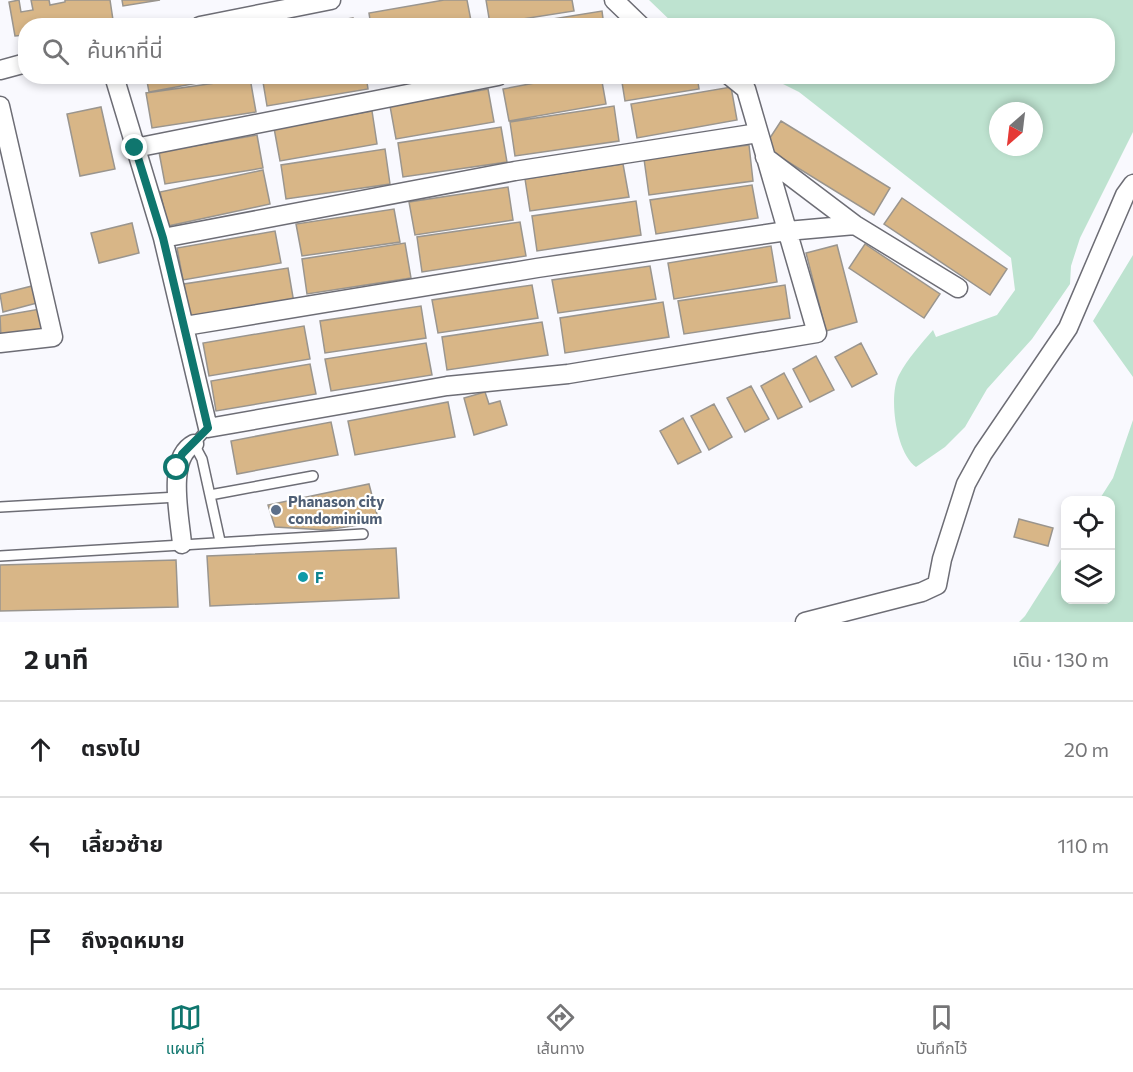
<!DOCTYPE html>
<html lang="th">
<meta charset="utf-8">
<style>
body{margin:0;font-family:Commissioner,"Noto Sans Thai",sans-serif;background:#f2f2f2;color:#202124}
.controls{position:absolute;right:18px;bottom:18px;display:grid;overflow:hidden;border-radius:12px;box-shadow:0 3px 9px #0003}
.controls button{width:54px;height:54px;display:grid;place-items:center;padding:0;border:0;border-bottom:2px solid #e0e0e0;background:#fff;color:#202124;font:30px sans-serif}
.compass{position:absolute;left:989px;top:102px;width:54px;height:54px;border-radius:50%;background:#fff;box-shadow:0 3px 9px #0003;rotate:208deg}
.stop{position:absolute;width:18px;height:18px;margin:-14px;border:4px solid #0f766e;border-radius:50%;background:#fff}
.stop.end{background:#0f766e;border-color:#fff;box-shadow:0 2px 6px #0008}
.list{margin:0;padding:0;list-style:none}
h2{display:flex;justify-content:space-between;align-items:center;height:78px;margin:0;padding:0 24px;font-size:26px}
h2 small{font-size:20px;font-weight:400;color:#757577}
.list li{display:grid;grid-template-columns:39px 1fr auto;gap:18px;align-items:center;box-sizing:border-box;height:96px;padding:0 24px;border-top:2px solid #e0e0e0}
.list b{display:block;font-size:22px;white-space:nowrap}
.list em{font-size:20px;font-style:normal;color:#757577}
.icon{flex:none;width:33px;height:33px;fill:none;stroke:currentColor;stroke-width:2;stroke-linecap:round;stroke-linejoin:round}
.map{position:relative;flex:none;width:1133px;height:622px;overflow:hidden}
.search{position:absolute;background:#fff;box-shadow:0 3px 9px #0003;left:18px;right:18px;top:18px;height:66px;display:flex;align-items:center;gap:15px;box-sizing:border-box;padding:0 21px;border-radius:24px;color:#757577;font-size:22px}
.sheet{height:366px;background:#fff}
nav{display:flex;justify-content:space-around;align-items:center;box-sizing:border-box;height:84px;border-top:2px solid #e0e0e0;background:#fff;font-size:16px;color:#757577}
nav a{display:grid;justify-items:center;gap:3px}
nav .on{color:#0f766e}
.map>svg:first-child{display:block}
</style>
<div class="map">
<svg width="1133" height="622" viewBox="0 0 1133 622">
<rect width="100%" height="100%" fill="#f9f9fe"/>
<path fill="#bee3d0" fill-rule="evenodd" d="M649 0H1133V132L1080 238 1071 266 1070 284 1032 339 987 389 965 427 945 447 916 467C896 453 888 396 899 375 908 358 921 344 933 330L936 337 997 315 1015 290 1011 258 799 92 769 77 1108 76V26L675 25ZM998 111H1034V147H998Z
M1133 255V377L1093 321Z
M1133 420V622H1019L1025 616 1065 553 1066 600H1110V500H1099L1113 478Z"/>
<path fill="#d8b687" stroke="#9a958e" stroke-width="1.5" d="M19 0 21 12 33 10 31 0H49L50 5 65 2V0H110L113 20 82 26H26V35L15 36 9 2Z
M122 0H160L123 6Z
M444 0H467L472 26H371L369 13Z
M486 0H572L574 11 490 24Z
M602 11 604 26H509Z
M353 18 354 26H310Z
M146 76H236L149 92Z
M262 76H366L368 89 267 106Z
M376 76H414L377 82Z
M572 76H601L606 104 509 121 503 89Z
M621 76H697L699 89 625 101Z
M250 78 256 112 152 128 146 93Z
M731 87 737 120 637 138 631 104Z
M488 89 494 122 396 139 390 106Z
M614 106 619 141 515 156 510 122Z
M101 107 115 169 80 176 67 114Z
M372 111 377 144 280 161 274 128Z
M781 121 890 188 874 215 764 147Z
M501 127 507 162 403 177 398 143Z
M257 135 263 168 165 184 159 152Z
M749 145 753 181 649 195 644 159Z
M385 149 390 184 286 199 281 165Z
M623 164 629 197 530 211 525 179Z
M263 170 270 204 168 226 160 192Z
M752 185 758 218 656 234 650 200Z
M508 187 513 220 415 235 409 202Z
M902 198 1007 269 990 295 884 224Z
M636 201 641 235 537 251 532 216Z
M394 209 400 242 302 256 296 224Z
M520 222 526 256 422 272 417 237Z
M132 223 139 253 99 263 91 233Z
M275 231 281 263 183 280 177 248Z
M405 243 411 278 307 294 302 259Z
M865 244 940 294 924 318 849 268Z
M837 245 857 322 826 331 806 253Z
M771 246 777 282 674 299 668 263Z
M650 266 656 299 558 313 552 280Z
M288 268 294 303 190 319 184 284Z
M532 285 538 318 438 333 432 300Z
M785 285 790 318 684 334 678 301Z
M32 286 37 303 3 312 0 294Z
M663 302 669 337 565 353 560 318Z
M421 306 426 338 325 353 320 321Z
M40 309 44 330 1 338 0 316Z
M542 322 548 355 447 370 442 337Z
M304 326 310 359 209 376 203 343Z
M426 343 432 375 331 391 325 359Z
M861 343 877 374 852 387 835 357Z
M816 356 834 390 810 402 793 369Z
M310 364 316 394 216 411 211 381Z
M784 373 802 407 778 419 761 386Z
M751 386 769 419 745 432 727 398Z
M485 392 489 404 500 401 507 425 474 435 464 398Z
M448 402 455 437 355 455 348 421Z
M714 404 732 437 709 450 691 416Z
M683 418 701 452 678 464 660 431Z
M331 422 338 455 237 474 231 441Z
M369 484 379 522 326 530 275 527 268 505Z
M1019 519 1053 528 1048 546 1014 537Z
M396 548 399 598 210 606 207 556Z
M176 560 178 607 0 611V565Z"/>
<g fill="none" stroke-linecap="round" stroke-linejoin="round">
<defs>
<path id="service" d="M208 428 194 444 202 459 220 541
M210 495 313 476
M0 507 178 497
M0 556 363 534"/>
<path id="minor" d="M614 0 641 26
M200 26 331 0
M0 70 26 63
M114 76 163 238 208 428 447 386 568 374 817 333 746 89 730 76
M0 106 53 337 0 343
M135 148 498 76
M765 157 855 225 958 288
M163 238 515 171 758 133
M185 326 537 268 787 231 855 225
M182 544C180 518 166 458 194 444
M805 622 922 592 937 585 942 559 966 484 983 453 1068 328 1125 195 1133 184"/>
</defs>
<use href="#service" stroke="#6d6d75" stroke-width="12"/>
<use href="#minor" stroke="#6d6d75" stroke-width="21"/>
<use href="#service" stroke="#fff" stroke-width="9"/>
<use href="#minor" stroke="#fff" stroke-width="18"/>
</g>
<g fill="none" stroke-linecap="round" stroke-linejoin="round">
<path stroke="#0f766e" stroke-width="8" d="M135 148 163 238 208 428 182 454 177 468"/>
</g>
<circle fill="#5c6f8a" stroke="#fff" stroke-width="2" cx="276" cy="510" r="6"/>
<circle fill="#0f9aa8" stroke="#fff" stroke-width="2" cx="303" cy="577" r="6"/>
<g text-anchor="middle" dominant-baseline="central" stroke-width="4.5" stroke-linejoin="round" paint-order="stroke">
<g font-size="15" font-weight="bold" fill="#4e5e75" stroke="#fff" text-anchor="start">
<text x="288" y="501">Phanason city<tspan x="288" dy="17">condominium</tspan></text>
</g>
<g font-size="15" font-weight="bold" fill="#0d838f" stroke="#fff" text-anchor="start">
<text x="315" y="577">F</text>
</g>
</g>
</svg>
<div class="controls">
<button><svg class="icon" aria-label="locate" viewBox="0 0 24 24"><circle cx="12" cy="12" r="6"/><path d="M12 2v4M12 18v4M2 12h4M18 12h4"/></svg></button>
<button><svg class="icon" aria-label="layers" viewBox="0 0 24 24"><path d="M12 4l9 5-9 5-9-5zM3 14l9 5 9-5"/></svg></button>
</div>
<svg class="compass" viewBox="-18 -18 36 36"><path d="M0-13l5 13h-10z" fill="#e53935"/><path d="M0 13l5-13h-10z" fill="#757577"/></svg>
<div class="stop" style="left:177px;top:468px"></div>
<div class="stop end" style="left:135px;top:148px"></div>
<div class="search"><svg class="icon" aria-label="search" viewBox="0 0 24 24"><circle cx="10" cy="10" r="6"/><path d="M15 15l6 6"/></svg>ค้นหาที่นี่</div>
</div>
<section class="sheet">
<h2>2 นาที<small>เดิน · 130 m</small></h2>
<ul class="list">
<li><svg class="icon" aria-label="ahead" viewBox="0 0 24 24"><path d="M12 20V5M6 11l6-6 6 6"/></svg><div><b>ตรงไป</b></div><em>20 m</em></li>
<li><svg class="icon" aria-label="left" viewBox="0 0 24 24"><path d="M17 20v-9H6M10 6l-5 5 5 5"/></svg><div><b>เลี้ยวซ้าย</b></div><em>110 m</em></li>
<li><svg class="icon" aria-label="arrive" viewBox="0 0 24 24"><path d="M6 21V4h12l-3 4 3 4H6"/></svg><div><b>ถึงจุดหมาย</b></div></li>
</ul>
</section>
<nav>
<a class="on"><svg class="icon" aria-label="map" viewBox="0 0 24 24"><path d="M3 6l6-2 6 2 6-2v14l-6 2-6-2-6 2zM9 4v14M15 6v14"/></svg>แผนที่</a>
<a><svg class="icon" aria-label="directions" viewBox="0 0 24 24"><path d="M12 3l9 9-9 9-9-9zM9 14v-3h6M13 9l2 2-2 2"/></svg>เส้นทาง</a>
<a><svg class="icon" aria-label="saved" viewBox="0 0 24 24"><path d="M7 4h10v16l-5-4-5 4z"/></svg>บันทึกไว้</a>
</nav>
